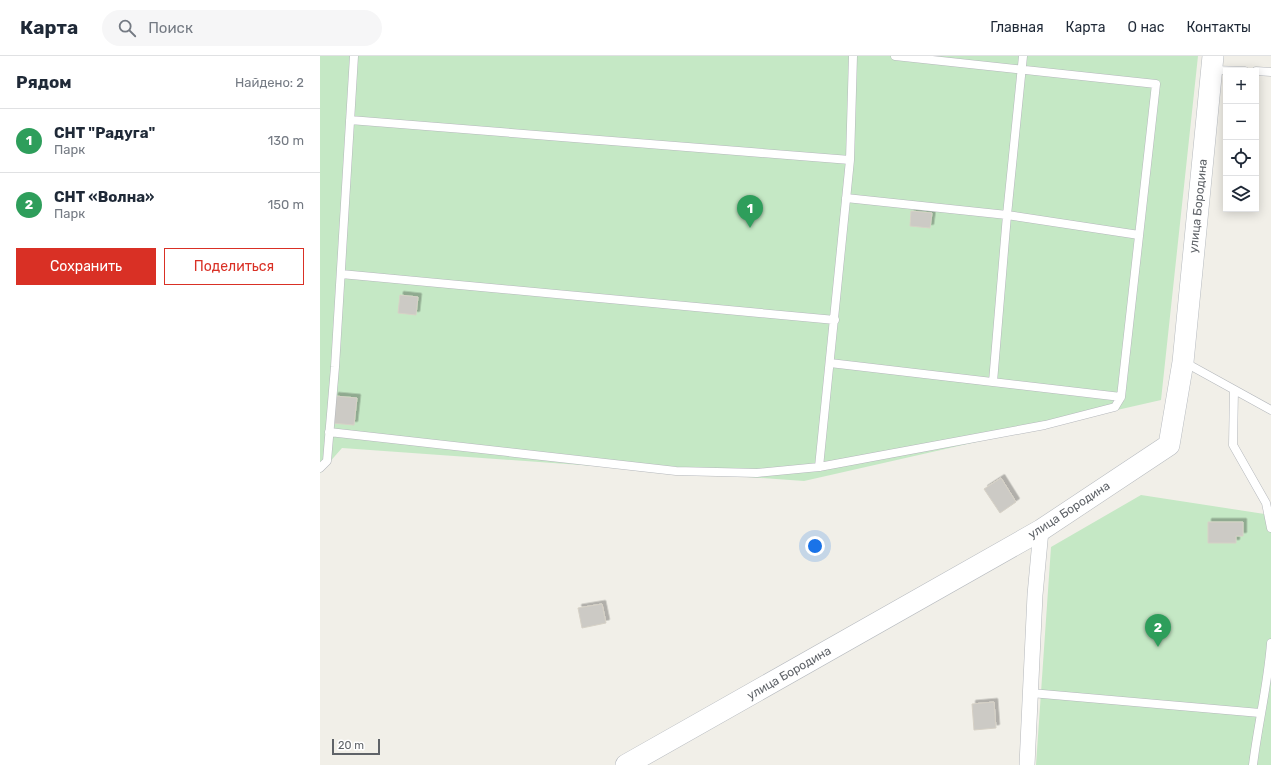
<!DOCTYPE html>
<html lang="ru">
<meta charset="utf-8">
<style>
body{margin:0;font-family:Rubik,sans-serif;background:#f6f6f7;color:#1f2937}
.controls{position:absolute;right:12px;top:12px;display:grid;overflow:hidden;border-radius:0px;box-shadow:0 2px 10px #0003}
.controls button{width:36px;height:36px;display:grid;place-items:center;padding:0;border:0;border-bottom:1px solid #e0e1e3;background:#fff;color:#1f2937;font:20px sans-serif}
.scale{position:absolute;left:12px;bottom:10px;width:48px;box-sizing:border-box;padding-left:4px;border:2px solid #5f6368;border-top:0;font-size:11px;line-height:14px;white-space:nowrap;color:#5f6368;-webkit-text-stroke:3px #fff;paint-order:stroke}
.you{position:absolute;left:495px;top:490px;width:14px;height:14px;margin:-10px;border:3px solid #fff;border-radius:50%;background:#1a73e8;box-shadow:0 0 0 6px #1a73e833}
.badge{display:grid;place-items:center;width:26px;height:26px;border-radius:50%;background:#d93025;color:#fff;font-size:13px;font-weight:700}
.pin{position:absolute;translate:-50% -33px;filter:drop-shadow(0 1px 2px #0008)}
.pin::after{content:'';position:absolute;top:21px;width:14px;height:12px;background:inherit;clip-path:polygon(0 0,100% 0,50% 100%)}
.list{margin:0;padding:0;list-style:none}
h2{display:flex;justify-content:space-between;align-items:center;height:52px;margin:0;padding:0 16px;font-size:17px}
h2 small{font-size:13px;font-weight:400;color:#747a83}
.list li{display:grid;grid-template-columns:26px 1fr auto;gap:12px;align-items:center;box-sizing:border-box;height:64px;padding:0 16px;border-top:1px solid #e0e1e3}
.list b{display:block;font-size:15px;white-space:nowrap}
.list p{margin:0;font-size:13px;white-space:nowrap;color:#747a83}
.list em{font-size:13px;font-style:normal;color:#747a83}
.actions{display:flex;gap:8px;padding:12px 16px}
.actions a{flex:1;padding:9px 0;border:1px solid #d93025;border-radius:0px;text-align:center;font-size:14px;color:#d93025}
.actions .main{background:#d93025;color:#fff}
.icon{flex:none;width:22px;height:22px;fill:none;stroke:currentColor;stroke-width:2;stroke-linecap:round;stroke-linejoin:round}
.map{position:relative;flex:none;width:951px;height:709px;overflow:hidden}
header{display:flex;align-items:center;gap:24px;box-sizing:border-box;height:56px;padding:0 20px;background:#fff;border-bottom:1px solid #e0e1e3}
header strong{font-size:19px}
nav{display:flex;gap:22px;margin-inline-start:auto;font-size:14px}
.search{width:280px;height:36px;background:#f6f6f7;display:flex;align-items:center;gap:10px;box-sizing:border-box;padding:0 14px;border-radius:22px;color:#747a83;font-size:15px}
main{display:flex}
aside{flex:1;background:#fff}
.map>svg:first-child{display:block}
</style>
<header>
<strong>Карта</strong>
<div class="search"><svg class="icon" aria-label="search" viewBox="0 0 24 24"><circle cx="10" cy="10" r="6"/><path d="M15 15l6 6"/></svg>Поиск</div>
<nav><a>Главная</a><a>Карта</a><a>О нас</a><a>Контакты</a></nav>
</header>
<main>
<aside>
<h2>Рядом<small>Найдено: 2</small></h2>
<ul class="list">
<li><span class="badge" style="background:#2e9e5b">1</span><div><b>СНТ &quot;Радуга&quot;</b><p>Парк</p></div><em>130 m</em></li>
<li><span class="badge" style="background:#2e9e5b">2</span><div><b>СНТ «Волна»</b><p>Парк</p></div><em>150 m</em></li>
</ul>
<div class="actions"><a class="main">Сохранить</a><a>Поделиться</a></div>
</aside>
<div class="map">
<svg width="951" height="709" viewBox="0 0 951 709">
<defs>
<filter id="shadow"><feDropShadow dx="3.5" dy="-3.5" stdDeviation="0" flood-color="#0004"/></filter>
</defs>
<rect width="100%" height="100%" fill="#f1efe8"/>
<path fill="#c5e8c5" d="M0 0H878L841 344 484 425 22 392 0 417Z
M821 439 951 459V709H716L731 491Z"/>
<path fill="#cccac5" stroke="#d6d1c6" filter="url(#shadow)" d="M591 155 612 157 610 172 590 170Z
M80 239 98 241 96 259 78 257Z
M15 340 37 342 34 369 12 367Z
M681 422 696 446 680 457 664 433Z
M888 466H923V480H916V487H888Z
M282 548 286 567 262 572 258 552Z
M674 646 676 672 654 674 652 648Z"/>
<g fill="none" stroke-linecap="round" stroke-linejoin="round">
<defs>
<path id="service" d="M892 14 925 15
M936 15 951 16
M30 64 530 104
M526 142 687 159 819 179
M21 218 515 264
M864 306 951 354
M510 307 801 341
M673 326 687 159 703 0
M914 334 913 389 946 447 951 472
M9 376 356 415 437 417 499 411 725 369 795 351 801 341 836 28 575 0
M499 411 530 104 533 0
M0 412 7 405 15 311 34 0
M711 637 940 657
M933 709C938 668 948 628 951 587"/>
<path id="minor" d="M707 709 715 539 721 474"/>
<path id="secondary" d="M306 709 721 474 849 389 863 306 893 0"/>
</defs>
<use href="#service" stroke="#b5b8bc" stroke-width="9"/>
<use href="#minor" stroke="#b5b8bc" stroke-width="16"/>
<use href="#secondary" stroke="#b6babf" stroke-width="22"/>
<use href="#service" stroke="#fff" stroke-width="8"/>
<use href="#minor" stroke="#fff" stroke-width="15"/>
<use href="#secondary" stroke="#fff" stroke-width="21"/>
</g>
<g text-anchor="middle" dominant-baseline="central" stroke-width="3" stroke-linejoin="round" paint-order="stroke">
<g font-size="12" fill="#5f6368" stroke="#fff">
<text transform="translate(878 150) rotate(-84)">улица Бородина</text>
<text transform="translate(749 454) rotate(-33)">улица Бородина</text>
<text transform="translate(469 617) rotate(-30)">улица Бородина</text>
</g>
</g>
</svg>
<div class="controls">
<button>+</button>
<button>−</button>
<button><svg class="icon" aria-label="locate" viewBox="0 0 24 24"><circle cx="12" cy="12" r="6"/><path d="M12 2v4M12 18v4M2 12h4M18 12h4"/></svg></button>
<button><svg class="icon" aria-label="layers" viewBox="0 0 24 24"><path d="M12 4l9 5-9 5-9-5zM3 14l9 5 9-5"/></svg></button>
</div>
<div class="scale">20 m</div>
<div class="you"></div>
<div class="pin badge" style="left:430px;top:172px;background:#2e9e5b">1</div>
<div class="pin badge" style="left:838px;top:591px;background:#2e9e5b">2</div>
</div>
</main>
